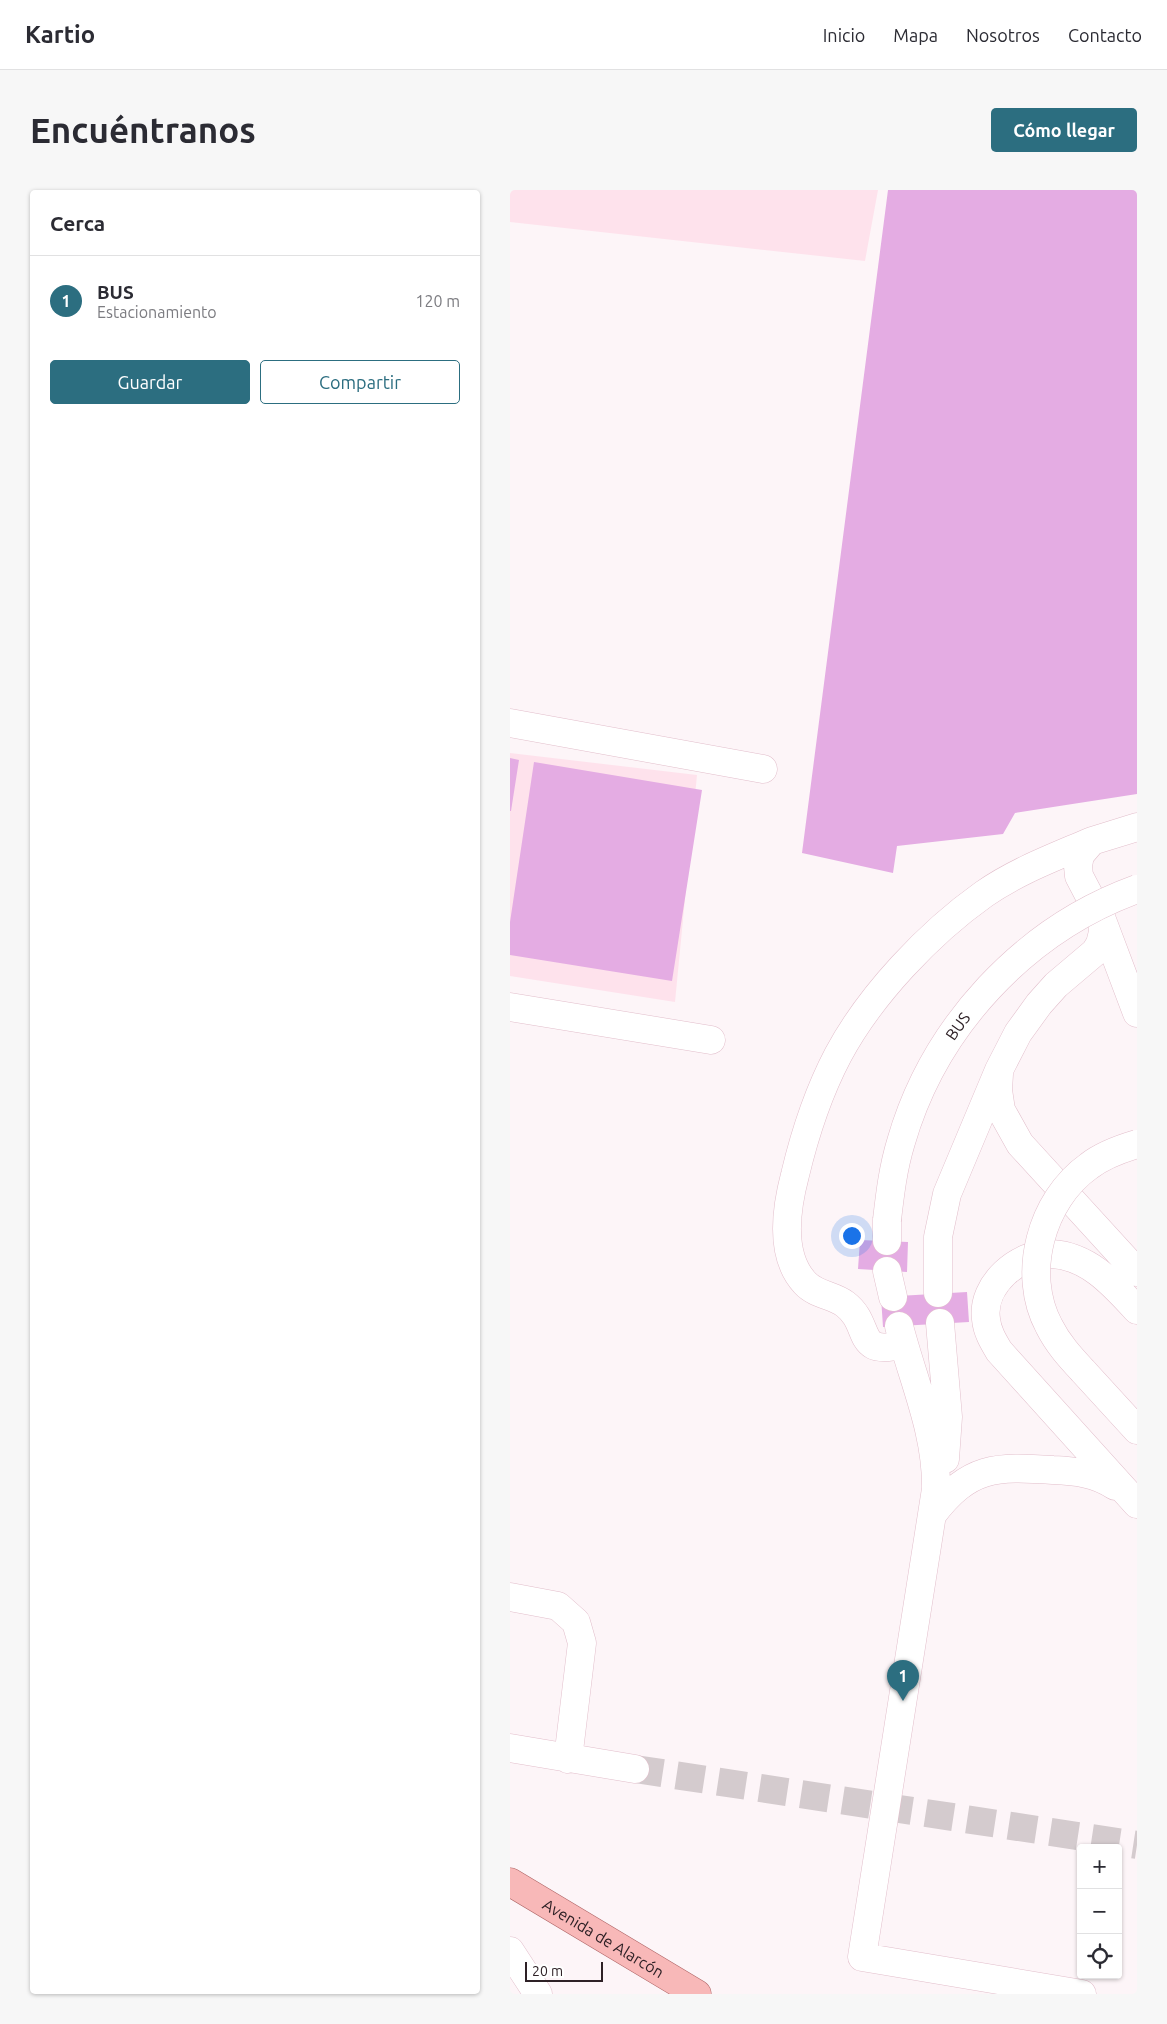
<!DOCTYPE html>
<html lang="es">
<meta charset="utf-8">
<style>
body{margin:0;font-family:Ubuntu,sans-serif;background:#f7f7f7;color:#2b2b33}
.controls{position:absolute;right:15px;bottom:15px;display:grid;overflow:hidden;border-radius:5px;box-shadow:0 1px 4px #0004}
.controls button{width:45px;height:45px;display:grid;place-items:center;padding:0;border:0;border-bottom:1px solid #e1e1e2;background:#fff;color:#2b2b33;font:25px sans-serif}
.scale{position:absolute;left:15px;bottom:12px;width:78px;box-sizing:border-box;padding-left:5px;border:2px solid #2e2126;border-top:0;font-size:14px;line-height:18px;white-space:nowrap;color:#2e2126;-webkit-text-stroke:4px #fff;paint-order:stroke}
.you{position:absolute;left:341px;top:1045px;width:18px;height:18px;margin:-12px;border:4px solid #fff;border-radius:50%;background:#1a73e8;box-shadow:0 0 0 8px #1a73e833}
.badge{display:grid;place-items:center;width:32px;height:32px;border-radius:50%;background:#2c6e80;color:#fff;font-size:16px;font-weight:700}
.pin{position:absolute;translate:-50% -41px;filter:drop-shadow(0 1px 2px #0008)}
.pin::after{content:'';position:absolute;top:26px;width:18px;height:15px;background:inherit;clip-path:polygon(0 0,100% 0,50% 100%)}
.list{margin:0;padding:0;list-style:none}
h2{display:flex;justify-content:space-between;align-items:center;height:65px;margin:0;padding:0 20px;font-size:21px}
h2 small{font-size:16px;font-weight:400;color:#7c7c81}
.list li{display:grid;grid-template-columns:32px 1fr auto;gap:15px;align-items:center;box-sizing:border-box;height:90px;padding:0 20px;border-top:1px solid #e1e1e2}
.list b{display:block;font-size:19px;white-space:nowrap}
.list p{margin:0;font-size:16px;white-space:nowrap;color:#7c7c81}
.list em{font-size:16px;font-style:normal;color:#7c7c81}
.actions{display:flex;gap:10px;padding:15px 20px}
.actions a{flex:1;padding:11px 0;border:1px solid #2c6e80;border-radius:5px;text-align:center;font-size:18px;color:#2c6e80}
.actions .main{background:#2c6e80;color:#fff}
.icon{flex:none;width:28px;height:28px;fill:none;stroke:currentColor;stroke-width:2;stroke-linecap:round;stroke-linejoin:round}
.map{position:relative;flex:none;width:627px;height:1804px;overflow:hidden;border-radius:5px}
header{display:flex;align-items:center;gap:30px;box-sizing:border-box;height:70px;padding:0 25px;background:#fff;border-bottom:1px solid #e1e1e2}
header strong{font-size:24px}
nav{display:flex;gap:28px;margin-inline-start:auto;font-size:18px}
.intro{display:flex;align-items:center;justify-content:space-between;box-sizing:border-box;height:120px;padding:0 30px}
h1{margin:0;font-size:35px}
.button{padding:12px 22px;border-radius:5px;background:#2c6e80;color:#fff;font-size:18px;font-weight:700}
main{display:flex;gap:30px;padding:0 30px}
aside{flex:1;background:#fff;border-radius:5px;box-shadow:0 1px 4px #0004}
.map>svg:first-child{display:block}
</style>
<header>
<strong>Kartio</strong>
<nav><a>Inicio</a><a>Mapa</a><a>Nosotros</a><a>Contacto</a></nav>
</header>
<div class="intro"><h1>Encuéntranos</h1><a class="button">Cómo llegar</a></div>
<main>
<aside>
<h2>Cerca<small></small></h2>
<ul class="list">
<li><span class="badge">1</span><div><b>BUS</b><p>Estacionamiento</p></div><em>120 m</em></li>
</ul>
<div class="actions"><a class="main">Guardar</a><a>Compartir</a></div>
</aside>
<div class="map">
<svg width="627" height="1804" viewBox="0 0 627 1804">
<rect width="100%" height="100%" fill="#fdf5f8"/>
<path fill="#fee2ec" d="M0 0H368L355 71 0 32Z
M0 563 187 585 165 812 0 786Z"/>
<path fill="#e4ace3" d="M378 0H627V604L505 623 493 644 387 656 383 683 292 663Z
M0 568 9 570 1 621H0Z
M24 572 192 600 162 791 0 765V732Z
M350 1050 398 1052 397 1082 348 1079Z
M457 1102 459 1132 373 1137 371 1107Z"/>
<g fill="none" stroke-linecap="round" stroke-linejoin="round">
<path stroke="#d4cbce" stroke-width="28" stroke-dasharray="28 14" stroke-linecap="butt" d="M125 1579 627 1655"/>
<defs>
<path id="minor" d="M0 533 253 579
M627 637 582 651 570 665 568 676 569 686 592 730 627 823
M0 817 201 850
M489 884 488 900 491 920 510 954 627 1082
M377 1051V1030
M377 1081 383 1107
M428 1103V1047L437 1004 489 880 508 843 529 814 546 795 585 762 590 754 593 742 592 730
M627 1120C604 1095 579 1066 542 1064 509 1062 471 1095 476 1129 477 1141 483 1151 489 1161L627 1314
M430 1133 438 1227 435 1269
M389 1136C403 1191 427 1242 426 1299L352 1767 572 1804
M394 1154C343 1168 363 1135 335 1114 323 1105 306 1105 295 1093 269 1065 276 1019 285 985 295 943 308 903 328 865 360 805 419 743 474 704 507 681 545 667 582 651
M573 1181 627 1240
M422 1325C459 1276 486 1276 543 1280 565 1281 586 1283 605 1296
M0 1407 48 1416 66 1432 72 1453 58 1569
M0 1558 125 1579
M0 1761 28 1804"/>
<g id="major">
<path id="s1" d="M0 1692 187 1804"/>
</g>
</defs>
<use href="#minor" stroke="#e2becb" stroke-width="29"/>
<use href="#major" stroke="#ae6566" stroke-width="29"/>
<use href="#minor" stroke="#fff" stroke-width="28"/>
<use href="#major" stroke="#f8b8b8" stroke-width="28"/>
<defs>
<g id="minor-bridge">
<path id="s2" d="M377 1030C380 1004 383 978 391 952 424 837 514 740 627 699"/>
<path d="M573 1181C560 1167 548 1154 539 1136 511 1084 531 1010 579 976 593 965 610 959 627 954"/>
</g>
</defs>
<use href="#minor-bridge" stroke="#e2becb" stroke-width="29" stroke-linecap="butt"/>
<use href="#minor-bridge" stroke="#fff" stroke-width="28"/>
</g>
<g text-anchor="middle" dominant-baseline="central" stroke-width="4" stroke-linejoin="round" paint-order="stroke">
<g font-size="16" fill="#2e2126" stroke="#fff">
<text stroke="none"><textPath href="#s2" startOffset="209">BUS</textPath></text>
<text stroke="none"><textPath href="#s1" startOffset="109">Avenida de Alarcón</textPath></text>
</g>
</g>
</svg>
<div class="controls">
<button>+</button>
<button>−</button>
<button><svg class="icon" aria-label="locate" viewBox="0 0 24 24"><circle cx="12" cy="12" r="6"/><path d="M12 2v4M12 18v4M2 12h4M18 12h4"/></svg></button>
</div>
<div class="scale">20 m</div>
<div class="you"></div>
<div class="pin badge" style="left:393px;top:1511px">1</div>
</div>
</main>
